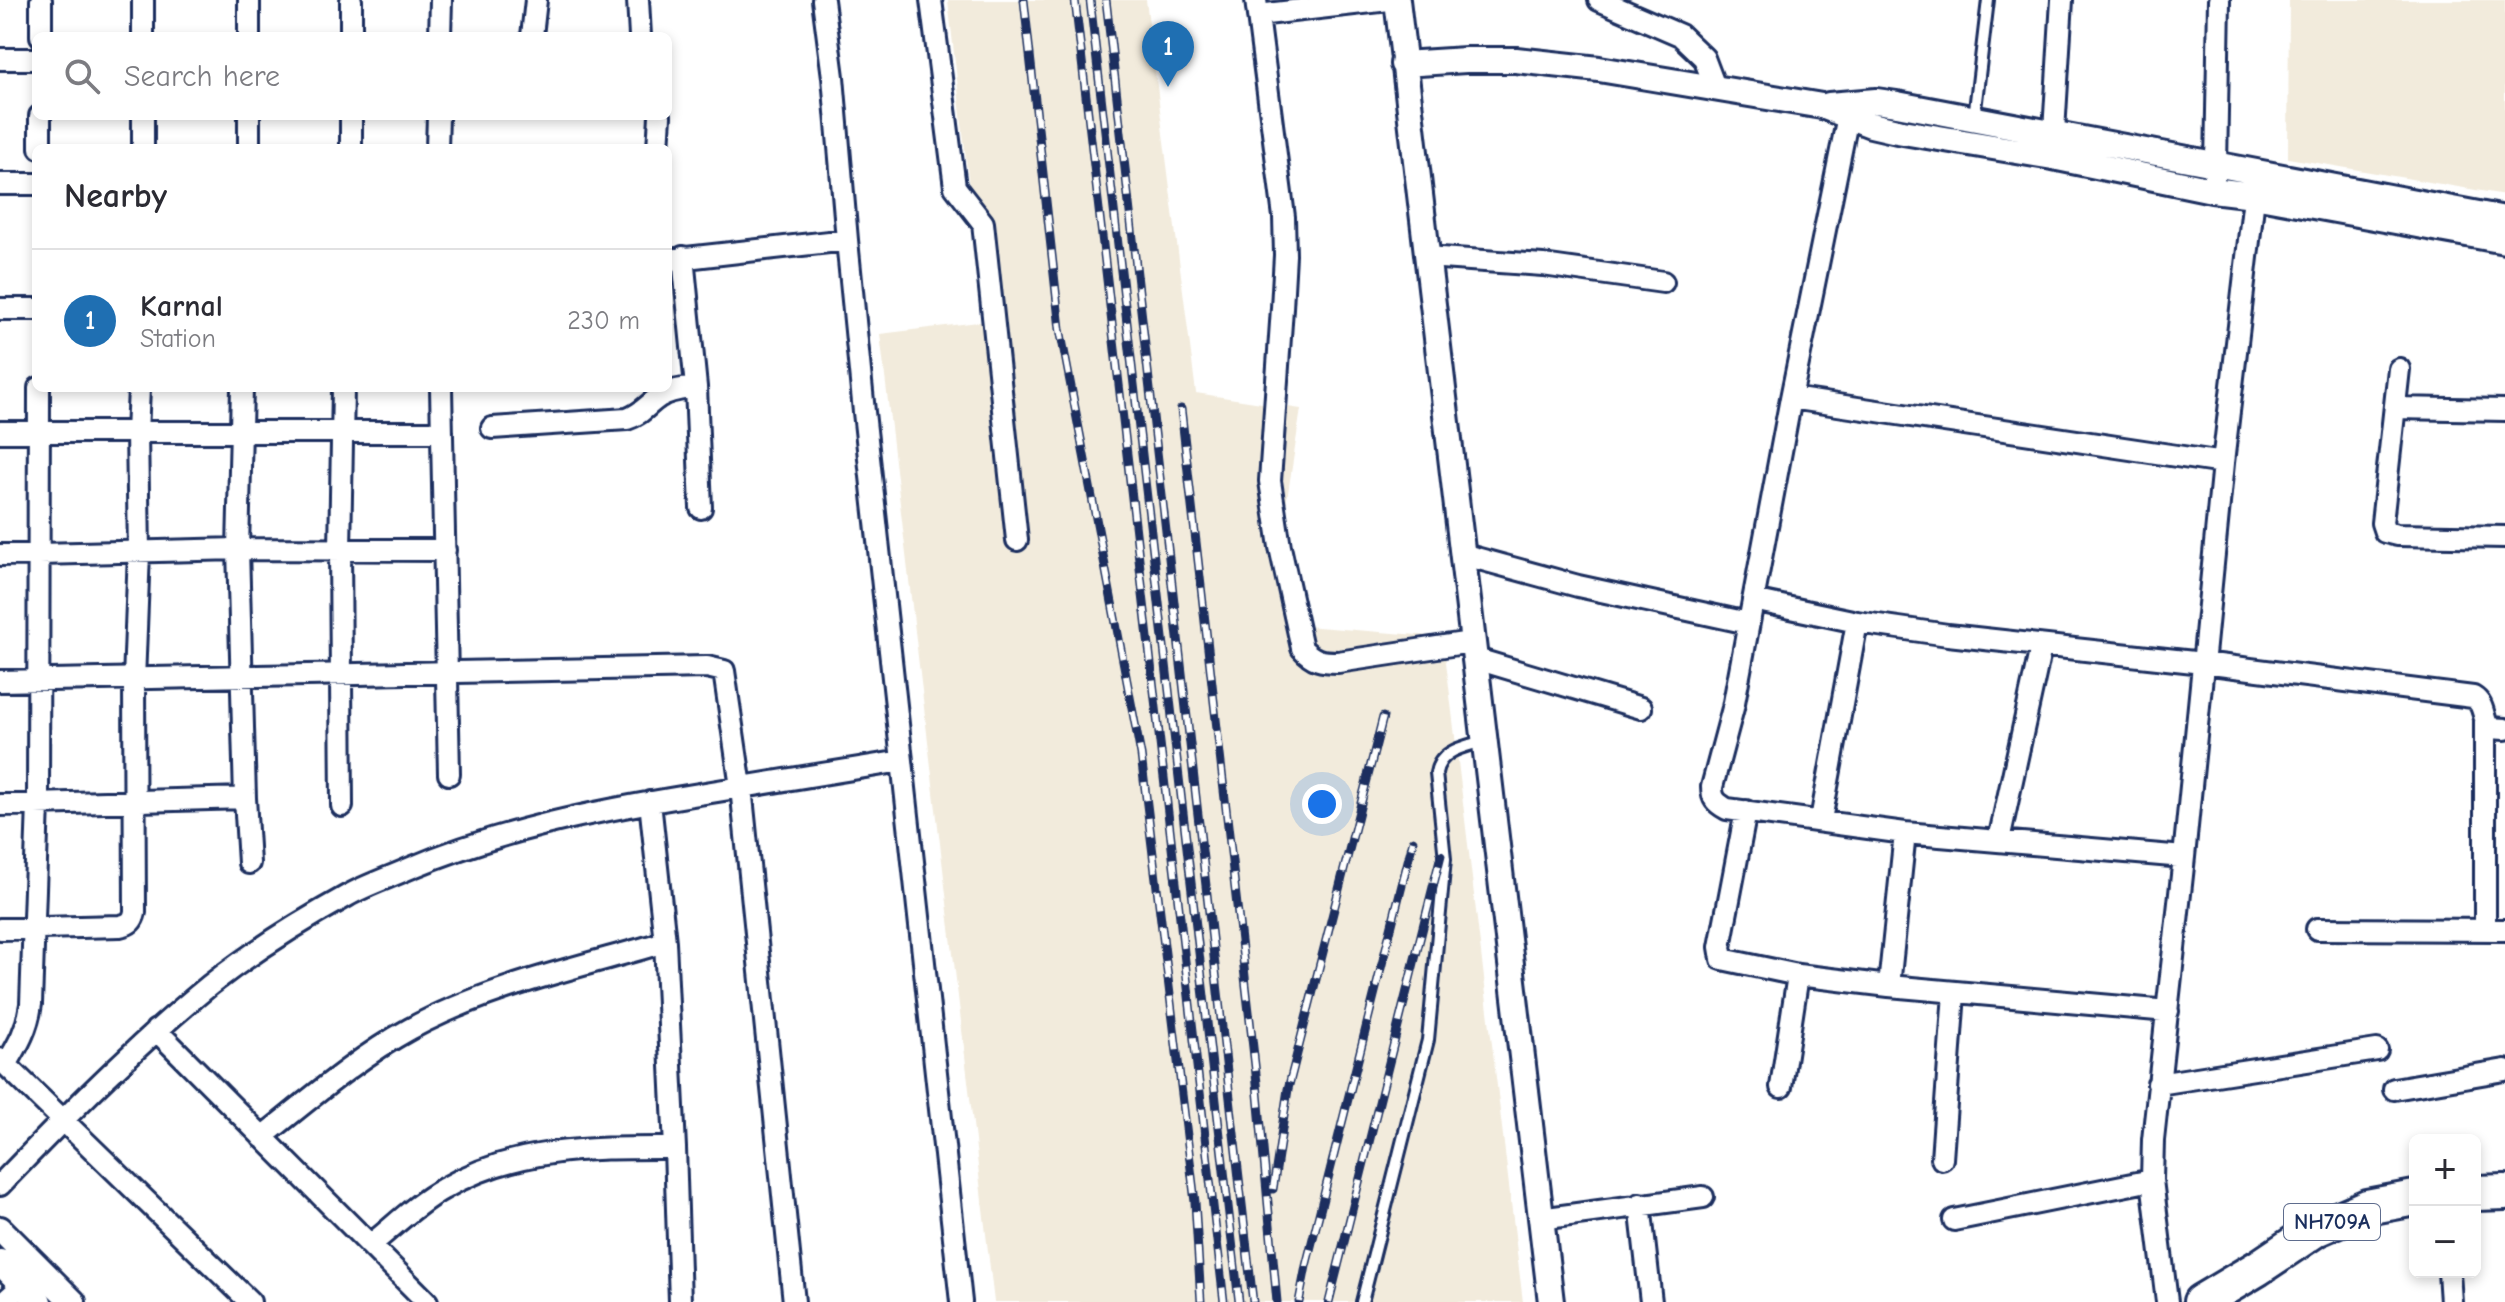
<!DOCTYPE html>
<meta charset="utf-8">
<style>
body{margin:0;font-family:"Comic Neue",sans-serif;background:#f7f7f7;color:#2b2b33}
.controls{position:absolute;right:24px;bottom:24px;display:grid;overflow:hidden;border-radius:12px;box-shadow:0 4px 12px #0003}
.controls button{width:72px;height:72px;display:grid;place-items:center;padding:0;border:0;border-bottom:2px solid #e1e1e2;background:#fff;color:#2b2b33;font:40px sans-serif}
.you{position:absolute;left:1322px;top:804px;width:28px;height:28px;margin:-20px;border:6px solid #fff;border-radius:50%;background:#1a73e8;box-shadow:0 0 0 12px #1a73e833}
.badge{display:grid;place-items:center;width:52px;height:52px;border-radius:50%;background:#1f6fb2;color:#fff;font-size:26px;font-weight:700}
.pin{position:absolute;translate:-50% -66px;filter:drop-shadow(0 2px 4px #0008)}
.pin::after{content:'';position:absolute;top:42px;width:28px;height:24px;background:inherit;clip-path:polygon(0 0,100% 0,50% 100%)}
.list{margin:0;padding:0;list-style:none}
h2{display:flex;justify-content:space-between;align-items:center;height:104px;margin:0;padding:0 32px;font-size:34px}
h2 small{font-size:26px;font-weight:400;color:#7c7c81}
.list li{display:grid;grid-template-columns:52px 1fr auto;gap:24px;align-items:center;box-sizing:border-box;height:144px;padding:0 32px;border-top:2px solid #e1e1e2}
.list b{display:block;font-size:30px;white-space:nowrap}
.list p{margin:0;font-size:26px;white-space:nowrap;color:#7c7c81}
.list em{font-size:26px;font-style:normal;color:#7c7c81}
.icon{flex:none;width:44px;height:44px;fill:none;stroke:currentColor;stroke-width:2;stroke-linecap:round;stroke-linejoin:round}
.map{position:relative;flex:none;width:2505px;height:1302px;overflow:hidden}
.search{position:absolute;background:#fff;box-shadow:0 4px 12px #0003;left:32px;top:32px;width:640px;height:88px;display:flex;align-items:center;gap:20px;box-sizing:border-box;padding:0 28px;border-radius:12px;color:#7c7c81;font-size:30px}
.panel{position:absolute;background:#fff;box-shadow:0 4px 12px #0003;left:32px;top:144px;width:640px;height:248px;border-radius:12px}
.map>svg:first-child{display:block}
</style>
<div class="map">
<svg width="2505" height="1302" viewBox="0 0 2505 1302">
<rect width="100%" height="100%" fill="#fff"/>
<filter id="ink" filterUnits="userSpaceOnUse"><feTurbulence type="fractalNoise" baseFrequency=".0125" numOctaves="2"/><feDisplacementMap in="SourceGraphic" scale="16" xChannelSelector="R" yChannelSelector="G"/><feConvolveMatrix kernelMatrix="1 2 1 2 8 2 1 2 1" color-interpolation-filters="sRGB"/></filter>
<g filter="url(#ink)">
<path fill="#f2ebdc" d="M948 0H1146L1196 393 1301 409 1285 512 1305 626 1443 637 1523 1302H994L880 334 1003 319 994 219 969 186Z
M2289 0H2505V195L2288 158Z"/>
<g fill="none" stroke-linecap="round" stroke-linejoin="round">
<defs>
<path id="service" d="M1974 118 1988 0
M1362 1302 1428 1040 1445 859 1436 773C1440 750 1464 747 1483 741"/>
<path id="minor" d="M143 0V36
M638 0 640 36
M823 0 833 77 847 240 864 412 961 1302
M931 0 955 187 983 223 1017 540
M1256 0 1284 217 1285 255 1282 308 1270 481 1280 547 1302 648C1313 661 1322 662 1338 662L1471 642
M1599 0 1680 35 1704 58 1715 87
M1258 15 1389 0
M41 36V0
M249 36V0
M351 36V0
M440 36 441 0
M532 36 536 0
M0 59H36
M143 116V148
M249 116V148
M351 116V148
M1848 116 1791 398 1733 708 1712 787C1712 799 1716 803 1727 809L1905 833 2184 857
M40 148V116
M437 148 438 116
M658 148 660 116
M2053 148 2062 0
M2214 178 2216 166 2219 0
M0 184H36
M683 257 696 387 701 508
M1426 257 1543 265 1663 282
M668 260 847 240
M0 309H36
M2399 369 2382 523 2385 532 2397 535 2505 537
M242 388 238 549 245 798 249 863
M441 388 449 774
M1791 398 2223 463
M2395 408 2505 410
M492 428 627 419C642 414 647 405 659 397 669 390 684 389 696 387
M0 432H442
M1461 554 1578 586 1748 623
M0 555 238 549 445 550
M1753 600 1857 622 1948 635 2203 663 2473 697C2485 704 2482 717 2489 728L2505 729
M1473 658 1641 708
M0 681 707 667 724 671 741 787 794 1302
M2485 721V930
M650 802 665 942 675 1148 680 1302
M0 805 245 798
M342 806 340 549 343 388
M1746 811 1720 947 1722 959 1798 975 1889 986 2168 1011
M1821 820 1857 622
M1999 840 2041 647
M0 929 120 926C130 924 133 921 135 912L134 680 139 552 137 433 139 388
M2317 929 2505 930
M1889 986 1905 833
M156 1030 427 1302
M0 1059 250 1302
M6 1065C18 1045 28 1028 31 1004L38 804 39 388
M2158 1084 2377 1050
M1781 1087 1798 975
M2394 1089 2505 1070
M262 1137C310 1099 357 1058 410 1029 489 986 580 967 665 942
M1942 1159 1954 993
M0 1185C67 1115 135 1046 210 985 252 952 300 922 347 896 366 885 388 878 408 869 500 830 595 811 693 795 763 783 833 772 902 761
M1640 1204 1651 1302
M1540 1219 1703 1197
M1954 1220 2152 1180
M370 1245C393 1227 417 1203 443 1189 517 1146 593 1148 675 1148
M2449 1272 2451 1302
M4 1302 23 1285
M2167 1302 2152 1180 2153 1140 2184 857 2223 463 2256 180"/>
<path id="tertiary" d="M1397 0 1551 1302
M1403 64 1466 60H1516L1599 69 1822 106 1871 125 1897 131 2053 157 2212 190 2254 195 2505 241
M1829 105 1876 101 1897 104 2505 219
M0 1229 73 1302
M0 1262 39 1302"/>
<path id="trunk" d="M2475 1193 2505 1192
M2201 1302 2258 1268 2316 1229 2367 1207 2415 1198"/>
</defs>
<use href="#service" stroke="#1b2f5e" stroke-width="16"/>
<use href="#minor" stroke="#1b2f5e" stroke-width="26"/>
<use href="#tertiary" stroke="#1b2f5e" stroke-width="30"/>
<use href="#trunk" stroke="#1b2f5e" stroke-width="40"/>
<use href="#service" stroke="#fff" stroke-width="10"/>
<use href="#minor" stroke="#fff" stroke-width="20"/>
<use href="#tertiary" stroke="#fff" stroke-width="24"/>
<use href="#trunk" stroke="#fff" stroke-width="34"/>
<defs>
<path id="rail" d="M1024 0 1060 329 1141 755 1195 1202 1201 1302
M1075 0 1224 1302
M1090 0 1239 1302
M1106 0 1253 1302
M1181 409 1257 1083 1277 1302
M1273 1189 1288 1089 1383 717
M1299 1302 1306 1266 1413 841
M1329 1302 1441 855"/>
</defs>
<use href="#rail" stroke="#1b2f5e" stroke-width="9"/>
<use href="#rail" stroke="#fff" stroke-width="6" stroke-dasharray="18" stroke-linecap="butt"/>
</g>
</g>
<g text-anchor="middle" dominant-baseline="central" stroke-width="8" stroke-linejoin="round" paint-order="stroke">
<rect fill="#fff" stroke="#5f6d8e" stroke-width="2" x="2284" y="1204" width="96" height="36" rx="6"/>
<g font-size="22" font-weight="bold" fill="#1b2f5e">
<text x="2332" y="1222">NH709A</text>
</g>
</g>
</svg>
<div class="controls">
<button>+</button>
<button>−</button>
</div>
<div class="you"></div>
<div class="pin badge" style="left:1168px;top:87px">1</div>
<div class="search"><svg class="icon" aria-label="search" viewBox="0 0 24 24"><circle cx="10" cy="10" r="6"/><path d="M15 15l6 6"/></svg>Search here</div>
<section class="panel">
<h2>Nearby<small></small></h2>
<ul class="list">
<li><span class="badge">1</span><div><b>Karnal</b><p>Station</p></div><em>230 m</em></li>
</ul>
</section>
</div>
